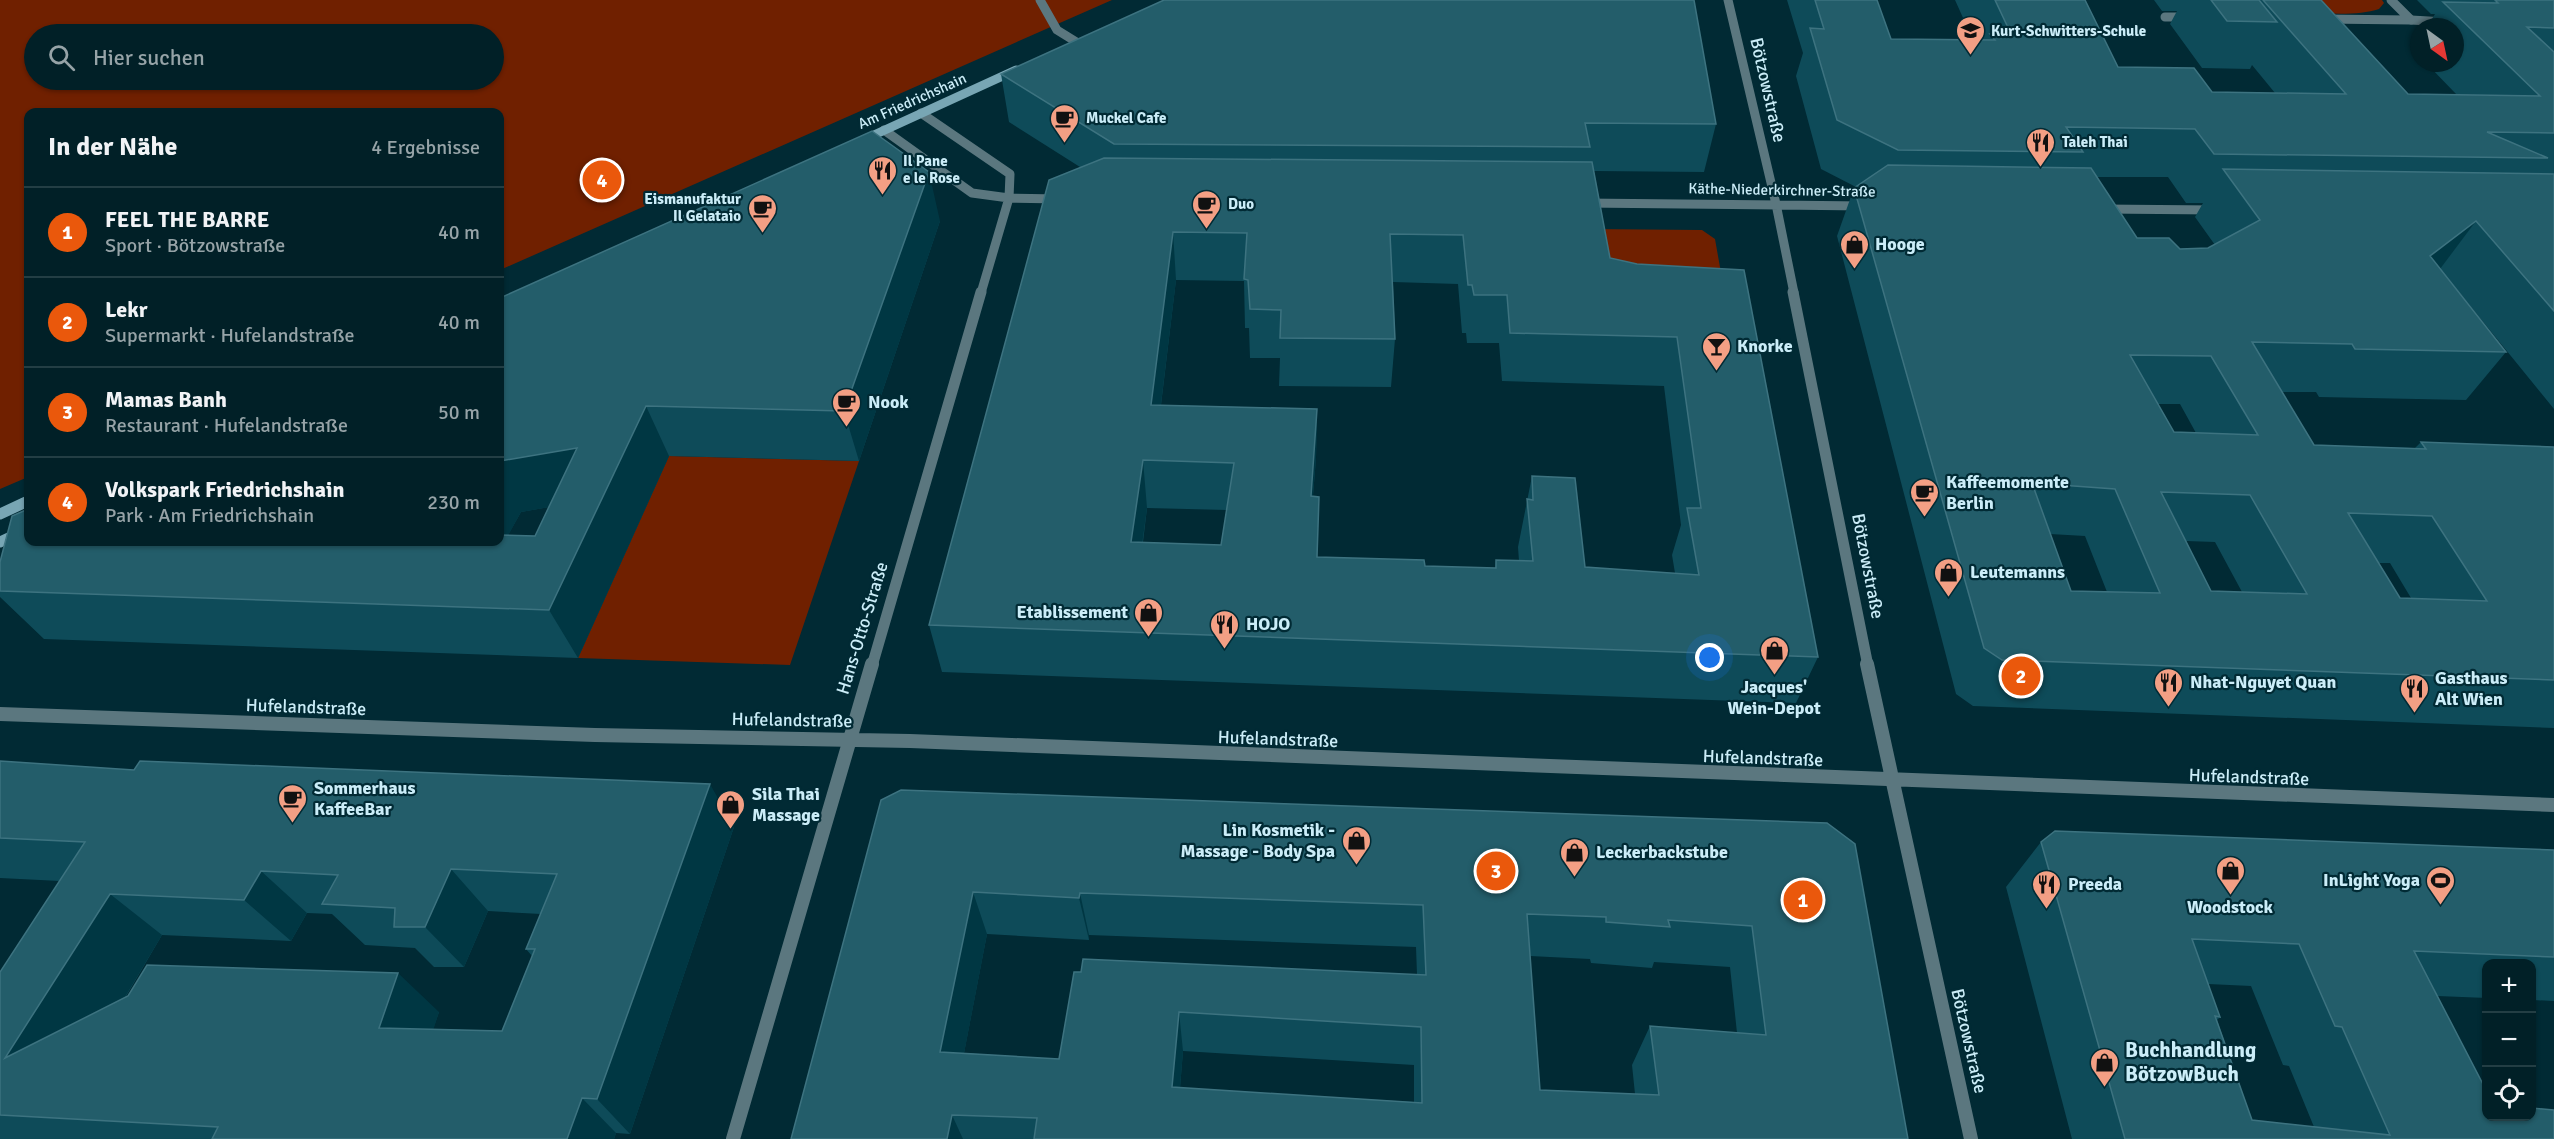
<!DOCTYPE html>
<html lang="de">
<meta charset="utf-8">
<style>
body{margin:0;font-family:Signika,sans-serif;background:#0b282f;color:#f1f3f6}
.controls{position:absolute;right:18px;bottom:18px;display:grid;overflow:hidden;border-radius:12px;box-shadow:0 2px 4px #0004}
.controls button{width:54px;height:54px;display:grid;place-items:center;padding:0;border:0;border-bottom:2px solid #233e44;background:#012027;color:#f1f3f6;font:30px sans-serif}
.compass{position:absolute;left:2410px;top:18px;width:54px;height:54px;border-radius:50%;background:#012027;box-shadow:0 2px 4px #0004;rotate:147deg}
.you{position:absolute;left:1710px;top:658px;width:21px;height:21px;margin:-15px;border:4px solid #fff;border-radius:50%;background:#1a73e8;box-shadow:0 0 0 9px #1a73e833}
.badge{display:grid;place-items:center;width:39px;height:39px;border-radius:50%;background:#ea580c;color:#fff;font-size:20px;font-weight:700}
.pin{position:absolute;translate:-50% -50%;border:3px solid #fff;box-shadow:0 2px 6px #0006}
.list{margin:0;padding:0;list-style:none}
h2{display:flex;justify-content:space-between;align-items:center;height:78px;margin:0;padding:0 24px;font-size:26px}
h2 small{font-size:20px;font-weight:400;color:#96a3a7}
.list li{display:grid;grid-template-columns:39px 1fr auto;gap:18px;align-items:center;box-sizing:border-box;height:90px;padding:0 24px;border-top:2px solid #233e44}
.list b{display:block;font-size:22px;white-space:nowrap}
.list p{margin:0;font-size:20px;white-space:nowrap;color:#96a3a7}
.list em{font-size:20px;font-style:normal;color:#96a3a7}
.icon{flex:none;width:33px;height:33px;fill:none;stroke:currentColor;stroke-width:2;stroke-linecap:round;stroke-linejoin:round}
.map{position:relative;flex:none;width:2554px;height:1139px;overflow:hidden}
.search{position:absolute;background:#012027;box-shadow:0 2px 4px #0004;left:24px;top:24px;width:480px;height:66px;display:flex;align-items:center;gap:15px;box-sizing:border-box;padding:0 21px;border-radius:33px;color:#96a3a7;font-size:22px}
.panel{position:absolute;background:#012027;box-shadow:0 2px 4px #0004;left:24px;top:108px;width:480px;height:438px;border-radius:12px}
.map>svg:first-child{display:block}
</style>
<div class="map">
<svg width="2554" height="1139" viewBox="0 0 2554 1139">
<rect width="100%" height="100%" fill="#012a34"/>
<path fill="#702000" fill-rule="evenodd" d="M0 0H1112L500 270V112H28V477L0 489ZM34 34H494V80H34Z
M2238 0H2382L2384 3 2379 9C2342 21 2276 8 2238 0Z
M1586 229 1702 230 1715 239 1729 318 1654 313Z
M669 456 859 461 790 665 578 658Z"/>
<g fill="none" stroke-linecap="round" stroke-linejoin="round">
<path stroke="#5b777f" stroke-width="9" d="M1040 0 1057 30 1078 43
M2165 17H2191
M2411 20 2446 22"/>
<path stroke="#5b777f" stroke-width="9" d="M1728 0 1776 204 1794 293
M2391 0 2411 20
M2322 19 2411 20
M921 113 1010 174 1009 198 981 293
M884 130 972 193 1009 198 1060 199
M1584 203 1864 206
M2103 209 2215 210"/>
<path stroke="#5b777f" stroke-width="11" d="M1793 292 1868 666
M872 666 981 292"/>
<path stroke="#5b777f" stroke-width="14" d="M1867 664 1971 1139
M0 714 595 735 910 741 2554 805
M733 1139 872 664"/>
<path stroke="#78a6b4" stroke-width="9" d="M863 140 1016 70"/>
<path stroke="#78a6b4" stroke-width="11" d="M0 514 28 501
M0 542 28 529"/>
</g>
<path fill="#0e4b59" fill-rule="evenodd" d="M1787 0H1877L1891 39 1973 40 1955 0H2085L2118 67 2212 92 2275 93 2252 65 2250 69 2202 68 2170 24 2177 11H2162L2154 0H2259L2260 1V0H2321L2408 94 2457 95 2426 63H2455V27H2427L2435 14H2431L2417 0H2554V409L2441 270 2506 352 2466 400 2319 397 2316 392H2282L2314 445 2415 448 2421 442 2554 447V728L1973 706 1956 694 1837 236 1854 188 1856 187 1821 169 1796 76 1803 53ZM2097 177H2168L2186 203H2203L2195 217 2215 245 2208 248 2180 249 2137 238ZM2158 404H2180L2196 433 2174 432ZM2050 534 2085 536 2107 592 2071 591ZM2186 541 2215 542 2242 592 2211 591ZM2379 563H2390L2411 598H2400Z
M2419 39V56L2413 49Z
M1001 74 1716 124 1704 172 1594 171 1610 258 1637 264 1744 270 1818 657 1796 703 942 672 929 625 1080 167 1009 122ZM1176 280 1244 281 1245 328H1249L1250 358H1280L1279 386 1391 387 1395 339 1393 282 1458 284 1462 333H1466L1467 343H1499L1502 381 1664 386 1681 525 1672 555 1675 573 1585 567 1532 476 1518 547 1519 561 1496 560 1495 568 1425 566 1317 557 1313 496 1316 458 1317 409 1161 405ZM1147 508 1227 510 1221 545 1143 542Z
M940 221 859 461 669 456 578 658 44 639 0 597V562L500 298ZM549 507 535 536 508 535 521 512Z
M0 761 734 827 630 1134 616 1133 614 1139H0V972L60 881 0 878ZM488 911 541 914 526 949 532 956 502 1031 433 1029 439 1012 125 998 162 935 291 941 307 913 332 914 365 945 415 948 434 967H464Z
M881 800 1827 823 1908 1139H791ZM987 934 1089 940V935L1416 947 1417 975 1081 972 1059 1059 964 1053ZM1530 956 1590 959 1591 963 1652 968 1654 962 1730 967 1737 1033 1650 1026 1632 1065 1635 1094 1540 1090ZM1183 1051 1414 1065V1102L1180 1088Z
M2041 842 2554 850V1001L2532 1000V963H2487V998L2437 996 2487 1116 2554 1139H2072L2006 887ZM2208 984 2251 986 2283 1065 2289 1066 2314 1127 2252 1120 2217 1020 2220 1017Z"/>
<path fill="#003743" d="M929 172 940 221 859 461 844 411Z
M2476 221 2440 269 2430 256Z
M1173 232 1176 280 1155 453 1151 405Z
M646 406 669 456 578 658 549 610 602 498 521 512 482 583 500 542V461Z
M1317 409 1316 458 1309 544 1311 496Z
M1143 460 1147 508 1136 589 1131 542Z
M710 784 734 827 630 1134 597 1099Z
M451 869 488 911 464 967 425 927Z
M261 871 307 913 291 941 244 900Z
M973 892 987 934 957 1090 940 1052Z
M1080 893 1089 935V940L1079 898Z
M110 894 162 935 67 1094 5 1058Z
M398 973 439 1012 422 1065 379 1028Z
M1179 1012 1183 1051 1177 1124 1172 1087Z
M582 1098 616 1133 614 1139H567Z
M952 1115 963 1139H947Z"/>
<path fill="#235d6a" stroke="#3d7380" stroke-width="1.5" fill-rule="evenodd" d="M1164 0H1694L1716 124 1585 123 1590 147 1114 144 1001 74Z
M1815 0H1877L1891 39 1995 40 1990 34H2011L1995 0H2085L2118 67 2194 68 2212 92 2346 94 2263 0H2321L2408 94 2540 96 2443 2 2498 3 2495 0H2554V28L2527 27 2554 52V133L2487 132 2548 158 2214 154 2195 129 2066 127 2083 152 1898 150 1837 120 1810 28 1824 29Z
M2211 0H2259L2277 22 2227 21Z
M872 131 929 172 844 411 646 406 549 610 0 591V562L12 516 28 509V542H500V535L535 536 577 448 500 461V298Z
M1104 158 1592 162 1610 258 1637 264 1744 270 1818 657 929 625 1049 180ZM1173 232 1247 233 1244 279 1248 280 1250 309 1281 310 1280 338 1395 339 1390 234 1463 235 1468 285H1472L1474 295H1507L1510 333 1677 337 1701 508H1687L1699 575 1585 567 1575 478 1532 476 1533 500 1527 499 1533 561 1496 560V568L1425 566 1424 560 1317 557 1319 497 1311 496 1317 409 1151 405ZM1143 460 1234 463 1221 545 1131 542Z
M1888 165 2091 168 2137 238H2169L2180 249 2208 248 2260 220 2223 169 2554 174V311L2476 221 2430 256 2506 352 2355 349 2352 344 2252 342 2314 445 2426 449 2421 442 2554 447V680L2002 660 1984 648 1854 188ZM2130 355 2211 356 2258 435 2174 432ZM2032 483 2115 489 2160 593 2071 591ZM2161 492 2250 495 2307 594 2211 591ZM2348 513 2432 516 2487 601 2400 598Z
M0 761 134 770 140 761 710 784 597 1099 582 1098 567 1139H212L218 1127 0 1115V972L85 842 0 838ZM451 869 557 874 526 949H535L502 1031 379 1028 398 973 147 965 128 996 5 1058 110 894 244 900 261 871 338 875 322 904 395 908 394 927H425Z
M901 790 1827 823 1855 844 1908 1139H1034L1037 1118 952 1115 947 1139H791L881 800ZM973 892 1079 898 1080 893 1423 905 1426 975 1083 959 1081 972H1074L1059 1059 940 1052ZM1527 914 1606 917V922L1670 927 1668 920 1752 926 1766 1035 1650 1026 1659 1095 1540 1090ZM1179 1012 1421 1027 1422 1103 1172 1087Z
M2055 831 2554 850V957L2414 951 2487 1092V1116H2532V1108L2554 1110V1139H2125L2041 842ZM2192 939 2299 944 2335 1026 2342 1027 2390 1135 2252 1120 2215 1016 2220 1017Z"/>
<defs>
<symbol id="school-pin" viewBox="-11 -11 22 30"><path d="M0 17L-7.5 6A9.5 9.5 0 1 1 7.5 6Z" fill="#f39f84" stroke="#012a34"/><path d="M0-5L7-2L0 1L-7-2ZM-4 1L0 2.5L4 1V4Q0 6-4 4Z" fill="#111"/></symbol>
<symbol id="cafe-pin" viewBox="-11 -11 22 30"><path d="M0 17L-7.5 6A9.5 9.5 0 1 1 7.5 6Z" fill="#f39f84" stroke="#012a34"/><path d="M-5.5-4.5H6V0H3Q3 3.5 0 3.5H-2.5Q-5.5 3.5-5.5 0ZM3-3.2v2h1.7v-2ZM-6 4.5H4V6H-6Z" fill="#111"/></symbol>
<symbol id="restaurant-pin" viewBox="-11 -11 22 30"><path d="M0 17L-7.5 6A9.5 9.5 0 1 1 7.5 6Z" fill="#f39f84" stroke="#012a34"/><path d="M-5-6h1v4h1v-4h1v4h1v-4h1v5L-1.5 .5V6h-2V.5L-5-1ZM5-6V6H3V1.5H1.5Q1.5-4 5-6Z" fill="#111"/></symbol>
<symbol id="shop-pin" viewBox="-11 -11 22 30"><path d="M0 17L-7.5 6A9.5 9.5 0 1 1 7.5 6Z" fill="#f39f84" stroke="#012a34"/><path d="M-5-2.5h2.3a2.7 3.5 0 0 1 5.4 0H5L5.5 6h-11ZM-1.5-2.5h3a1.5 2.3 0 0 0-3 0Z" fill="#111"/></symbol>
<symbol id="bar-pin" viewBox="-11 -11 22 30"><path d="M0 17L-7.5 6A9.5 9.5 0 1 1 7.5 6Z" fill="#f39f84" stroke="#012a34"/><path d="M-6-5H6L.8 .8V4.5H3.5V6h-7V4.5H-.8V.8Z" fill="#111"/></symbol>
<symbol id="stadium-pin" viewBox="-11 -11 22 30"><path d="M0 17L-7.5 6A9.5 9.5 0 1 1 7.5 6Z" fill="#f39f84" stroke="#012a34"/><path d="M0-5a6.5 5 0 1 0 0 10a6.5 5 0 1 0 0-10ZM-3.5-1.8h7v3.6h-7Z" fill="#111"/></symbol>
</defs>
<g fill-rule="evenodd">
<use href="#school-pin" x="1954" y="14" width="33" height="45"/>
<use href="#cafe-pin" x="1048" y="102" width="33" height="45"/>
<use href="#restaurant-pin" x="2024" y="126" width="33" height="45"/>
<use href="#restaurant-pin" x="866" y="154" width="33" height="45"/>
<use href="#cafe-pin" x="1190" y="188" width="33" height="45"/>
<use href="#cafe-pin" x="746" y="192" width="33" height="45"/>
<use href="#shop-pin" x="1838" y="228" width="33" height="45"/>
<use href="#bar-pin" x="1700" y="330" width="33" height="45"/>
<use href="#cafe-pin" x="830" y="386" width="33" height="45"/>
<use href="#cafe-pin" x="1908" y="476" width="33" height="45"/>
<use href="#shop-pin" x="1932" y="556" width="33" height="45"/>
<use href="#shop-pin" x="1132" y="596" width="33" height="45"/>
<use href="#restaurant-pin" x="1208" y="608" width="33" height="45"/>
<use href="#shop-pin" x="1758" y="634" width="33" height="45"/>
<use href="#restaurant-pin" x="2152" y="666" width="33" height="45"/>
<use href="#restaurant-pin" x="2398" y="672" width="33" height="45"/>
<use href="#cafe-pin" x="276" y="782" width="33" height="45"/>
<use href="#shop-pin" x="714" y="788" width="33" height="45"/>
<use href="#shop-pin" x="1340" y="824" width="33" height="45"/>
<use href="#shop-pin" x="1558" y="836" width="33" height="45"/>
<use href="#shop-pin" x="2214" y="854" width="33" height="45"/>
<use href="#stadium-pin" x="2424" y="864" width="33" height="45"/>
<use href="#restaurant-pin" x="2030" y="868" width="33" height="45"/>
<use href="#shop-pin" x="2088" y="1046" width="33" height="45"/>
</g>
<g text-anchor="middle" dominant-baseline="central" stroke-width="4.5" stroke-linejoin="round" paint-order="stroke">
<g font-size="15" font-weight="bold" fill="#cbedf8" stroke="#012a34" text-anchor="start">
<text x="1991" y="31">Kurt-Schwitters-Schule</text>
<text x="1086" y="118">Muckel Cafe</text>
<text x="2062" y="142">Taleh Thai</text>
<text x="903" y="161">Il Pane<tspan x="903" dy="17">e le Rose</tspan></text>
<text x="741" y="199" text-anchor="end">Eismanufaktur<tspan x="741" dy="17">Il Gelataio</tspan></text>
<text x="1228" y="204">Duo</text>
</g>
<g font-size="15" fill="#cbedf8" stroke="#012a34">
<text transform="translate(912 101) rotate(-24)">Am Friedrichshain</text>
<text transform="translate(1782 190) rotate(1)">Käthe-Niederkirchner-Straße</text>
</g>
<g font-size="18" fill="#cbedf8" stroke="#012a34">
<text transform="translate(1768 90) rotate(77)">Bötzowstraße</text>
<text transform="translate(1868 566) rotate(79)">Bötzowstraße</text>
<text transform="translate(862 628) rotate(-73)">Hans-Otto-Straße</text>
<text transform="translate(306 707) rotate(2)">Hufelandstraße</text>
<text transform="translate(792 720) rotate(1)">Hufelandstraße</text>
<text transform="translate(1278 739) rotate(2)">Hufelandstraße</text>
<text transform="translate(1763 758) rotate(2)">Hufelandstraße</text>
<text transform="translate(2249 777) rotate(2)">Hufelandstraße</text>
<text transform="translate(1969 1041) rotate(77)">Bötzowstraße</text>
</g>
<g font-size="18" font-weight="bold" fill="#cbedf8" stroke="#012a34" text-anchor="start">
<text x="1875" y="244">Hooge</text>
<text x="1737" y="346">Knorke</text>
<text x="868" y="402">Nook</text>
<text x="1946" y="482">Kaffeemomente<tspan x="1946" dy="21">Berlin</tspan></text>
<text x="1970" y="572">Leutemanns</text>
<text x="1128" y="612" text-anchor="end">Etablissement</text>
<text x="1246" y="624">HOJO</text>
<text x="2435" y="678">Gasthaus<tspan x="2435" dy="21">Alt Wien</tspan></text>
<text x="2190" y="682">Nhat-Nguyet Quan</text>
<text x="1774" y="687" text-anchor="middle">Jacques'<tspan x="1774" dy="21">Wein-Depot</tspan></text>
<text x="314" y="788">Sommerhaus<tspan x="314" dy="21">KaffeeBar</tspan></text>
<text x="752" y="794">Sila Thai<tspan x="752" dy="21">Massage</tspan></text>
<text x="1335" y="830" text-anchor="end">Lin Kosmetik -<tspan x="1335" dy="21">Massage - Body Spa</tspan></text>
<text x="1596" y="852">Leckerbackstube</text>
<text x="2420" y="880" text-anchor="end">InLight Yoga</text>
<text x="2068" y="884">Preeda</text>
<text x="2230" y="907" text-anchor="middle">Woodstock</text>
</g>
<g font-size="21" font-weight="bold" fill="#cbedf8" stroke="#012a34" text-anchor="start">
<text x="2125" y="1050">Buchhandlung<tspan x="2125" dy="24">BötzowBuch</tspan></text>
</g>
</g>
</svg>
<div class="controls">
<button>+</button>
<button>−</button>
<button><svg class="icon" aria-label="locate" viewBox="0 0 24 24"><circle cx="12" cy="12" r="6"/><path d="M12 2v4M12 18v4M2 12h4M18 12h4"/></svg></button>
</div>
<svg class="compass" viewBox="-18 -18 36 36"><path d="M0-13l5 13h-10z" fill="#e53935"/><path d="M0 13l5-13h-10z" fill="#96a3a7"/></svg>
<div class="you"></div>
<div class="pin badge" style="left:1803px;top:900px">1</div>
<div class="pin badge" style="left:2021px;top:676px">2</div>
<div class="pin badge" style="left:1496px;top:871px">3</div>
<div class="pin badge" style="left:602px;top:180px">4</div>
<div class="search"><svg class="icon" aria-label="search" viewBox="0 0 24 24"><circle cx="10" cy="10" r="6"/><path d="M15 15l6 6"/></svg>Hier suchen</div>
<section class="panel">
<h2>In der Nähe<small>4 Ergebnisse</small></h2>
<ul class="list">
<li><span class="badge">1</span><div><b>FEEL THE BARRE</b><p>Sport · Bötzowstraße</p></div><em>40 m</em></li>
<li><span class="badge">2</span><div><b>Lekr</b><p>Supermarkt · Hufelandstraße</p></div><em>40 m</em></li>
<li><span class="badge">3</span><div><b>Mamas Banh</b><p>Restaurant · Hufelandstraße</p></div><em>50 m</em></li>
<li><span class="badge">4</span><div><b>Volkspark Friedrichshain</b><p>Park · Am Friedrichshain</p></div><em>230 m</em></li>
</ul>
</section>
</div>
